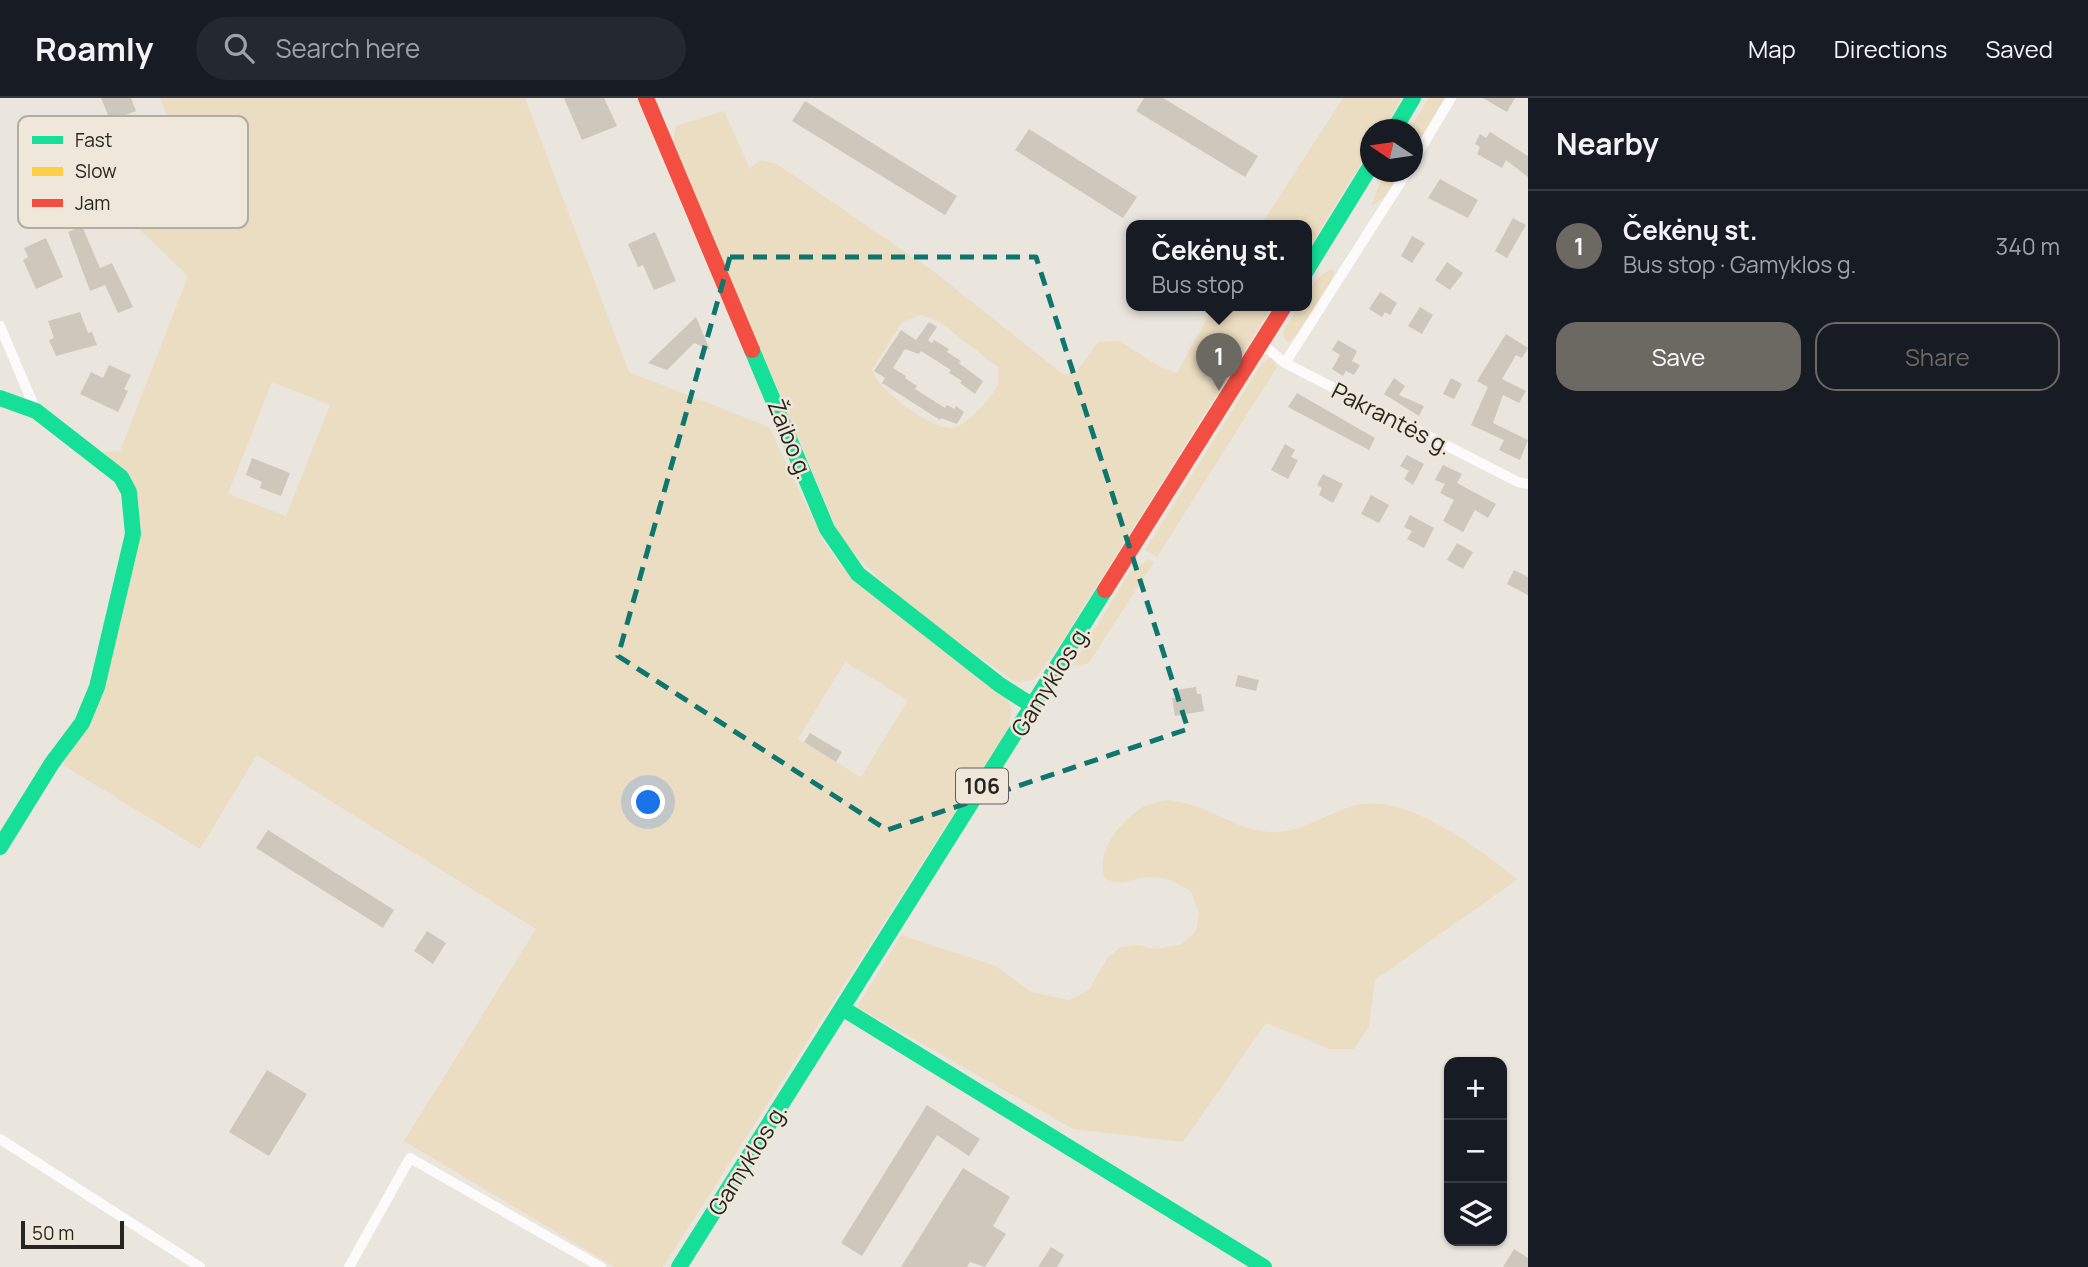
<!DOCTYPE html>
<meta charset="utf-8">
<style>
body{margin:0;font-family:Manrope,sans-serif;background:#242831;color:#f1f3f6}
.controls{position:absolute;right:21px;bottom:21px;display:grid;overflow:hidden;border-radius:14px;box-shadow:0 2px 5px #0004}
.controls button{width:63px;height:63px;display:grid;place-items:center;padding:0;border:0;border-bottom:2px solid #363941;background:#171b24;color:#f1f3f6;font:35px sans-serif}
.compass{position:absolute;left:1360px;top:21px;width:63px;height:63px;border-radius:50%;background:#171b24;box-shadow:0 2px 5px #0004;rotate:283deg}
.scale{position:absolute;left:21px;bottom:18px;width:103px;box-sizing:border-box;padding-left:7px;border:4px solid #272520;border-top:0;font-size:19px;line-height:24px;white-space:nowrap;color:#272520;-webkit-text-stroke:5px #eee7da;paint-order:stroke}
.you{position:absolute;left:649px;top:705px;width:24px;height:24px;margin:-18px;border:5px solid #fff;border-radius:50%;background:#1a73e8;box-shadow:0 0 0 10px #1a73e833}
.badge{display:grid;place-items:center;width:46px;height:46px;border-radius:50%;background:#6b6962;color:#fff;font-size:23px;font-weight:700}
.pin{position:absolute;translate:-50% -58px;filter:drop-shadow(0 2px 4px #0008)}
.pin::after{content:'';position:absolute;top:37px;width:24px;height:21px;background:inherit;clip-path:polygon(0 0,100% 0,50% 100%)}
.popup{position:absolute;left:1126px;top:122px;width:186px;height:91px;box-sizing:border-box;display:grid;place-content:center;border-radius:14px;background:#171b24;filter:drop-shadow(0 2px 5px #0005);font-size:23px;white-space:nowrap;color:#9ea1a6}
.popup b{font-size:26px;color:#f1f3f6}
.popup::after{content:'';position:absolute;left:50%;top:100%;margin-left:-14px;border:14px solid transparent;border-top-color:#171b24}
.list{margin:0;padding:0;list-style:none}
h2{display:flex;justify-content:space-between;align-items:center;height:91px;margin:0;padding:0 28px;font-size:30px}
h2 small{font-size:23px;font-weight:400;color:#9ea1a6}
.list li{display:grid;grid-template-columns:46px 1fr auto;gap:21px;align-items:center;box-sizing:border-box;height:112px;padding:0 28px;border-top:2px solid #363941}
.list b{display:block;font-size:26px;white-space:nowrap}
.list p{margin:0;font-size:23px;white-space:nowrap;color:#9ea1a6}
.list em{font-size:23px;font-style:normal;color:#9ea1a6}
.actions{display:flex;gap:14px;padding:21px 28px}
.actions a{flex:1;padding:16px 0;border:2px solid #6b6962;border-radius:21px;text-align:center;font-size:24px;color:#6b6962}
.actions .main{background:#6b6962;color:#fff}
.icon{flex:none;width:38px;height:38px;fill:none;stroke:currentColor;stroke-width:2;stroke-linecap:round;stroke-linejoin:round}
.map{position:relative;flex:none;width:1528px;height:1169px;overflow:hidden}
header{display:flex;align-items:center;gap:42px;box-sizing:border-box;height:98px;padding:0 35px;background:#171b24;border-bottom:2px solid #363941}
header strong{font-size:33px}
nav{display:flex;gap:38px;margin-inline-start:auto;font-size:24px}
.search{width:490px;height:63px;background:#242831;display:flex;align-items:center;gap:18px;box-sizing:border-box;padding:0 24px;border-radius:38px;color:#9ea1a6;font-size:26px}
main{display:flex}
aside{flex:1;background:#171b24}
.map>svg:first-child{display:block}
</style>
<header>
<strong>Roamly</strong>
<div class="search"><svg class="icon" aria-label="search" viewBox="0 0 24 24"><circle cx="10" cy="10" r="6"/><path d="M15 15l6 6"/></svg>Search here</div>
<nav><a>Map</a><a>Directions</a><a>Saved</a></nav>
</header>
<main>
<div class="map">
<svg width="1528" height="1169" viewBox="0 0 1528 1169">
<rect width="100%" height="100%" fill="#eae6de"/>
<path fill="#ebddc1" fill-rule="evenodd" d="M160 0H525L629 274 769 329 825 446 842 469 865 491 1006 598 1012 612 1008 631 663 1169H615L404 1043 536 831 257 657 200 751 63 667 87 626 139 431C139 389 131 385 104 354L120 353 188 178 110 103 187 66ZM272 284 330 307 286 418 228 396ZM845 564 908 602 861 679 798 641Z
M1343 0H1402L1383 31 1370 32V51L1307 153 1306 127H1261Z
M1429 0H1445L1413 54 1412 32 1409 31Z
M724 13 750 71 760 62 777 66 933 173 1064 277 1077 273 1098 244 1120 243 1160 269 1177 275 1214 207H1273L1059 548 1034 582 1015 584C954 540 886 497 839 437L673 43 676 28ZM921 217 938 223 998 269C998 274 999 280 998 285 996 296 964 329 953 330 930 331 879 293 872 272L902 224Z
M1384 74H1401L1386 98 1371 108Z
M1332 171 1335 175C1329 199 1308 230 1288 244L1284 241 1283 233 1300 207H1306C1307 191 1317 177 1332 171Z
M1271 259 1277 269 1157 459 1145 452 1262 265Z
M1149 461 1154 464 1088 566 1072 568 1130 474Z
M1166 702C1210 705 1230 732 1271 734 1298 736 1327 716 1352 708 1407 693 1477 751 1518 781L1375 882 1369 928 1354 951H1330L1266 925 1183 1044 1073 1031 857 909 901 837 996 868 1031 894 1069 902 1089 892 1108 859 1121 849 1138 847 1155 851 1182 846 1196 833 1199 816 1191 793C1180 787 1167 779 1154 779 1135 778 1122 790 1105 781 1095 755 1118 726 1140 711 1147 706 1158 704 1166 702Z"/>
<path fill="#cec8bc" d="M101 0H131L136 13 116 21 123 39 119 41 124 52 99 63 88 39 96 36 91 25 108 17Z
M564 0H604L617 28 582 42Z
M1144 0H1163L1258 58 1245 79 1136 13Z
M1483 0H1515L1507 14Z
M805 3 957 98 945 117 792 23Z
M1029 31 1137 99 1123 120 1015 52Z
M1490 34 1528 58V79L1506 62 1502 70 1477 56 1480 49 1475 46 1480 36 1486 40Z
M1440 81 1478 102 1468 120 1428 100Z
M1513 120 1526 127 1507 160 1495 153Z
M82 128 100 170 112 165 133 209 118 215 105 187 90 193 68 134Z
M655 134 676 183 654 192 643 167 638 169 628 146Z
M1412 138 1425 145 1412 165 1401 158Z
M46 140 63 179 36 191 23 162 28 159 24 150Z
M1447 164 1463 175 1450 192 1435 182Z
M1380 194 1397 205 1390 217 1385 214 1382 219 1369 211Z
M1420 209 1433 217 1422 236 1408 228Z
M80 214 88 235 92 234 97 247 56 258 49 242 54 240 48 223Z
M696 219 710 252 694 245 667 272 648 265Z
M929 224 937 229 928 242 932 245 934 242 949 251 947 254 961 263 959 265 983 283 975 296 960 285 962 283 949 275 951 272 921 253 919 256 905 251 893 270 906 278 905 280 917 288 915 291 945 310 947 307 954 311 956 308 964 314 957 326 941 320 940 322 882 285 885 280 874 273 901 232 916 242Z
M1506 236 1528 250 1522 260 1516 257 1502 281 1526 293 1519 305 1503 297 1493 325 1528 342 1520 362 1499 352 1504 342 1471 327 1488 289 1477 283Z
M1338 242 1357 253 1352 263 1360 267 1354 277 1346 273 1343 278 1332 271 1340 257 1332 252Z
M109 267 131 277 124 291 128 293 118 314 80 296 91 274 103 280Z
M1394 280 1405 288 1399 297 1424 308 1419 318 1384 296Z
M1451 280 1462 286 1454 301 1443 296Z
M1297 295 1375 340 1369 352 1288 309Z
M1285 346 1295 352 1291 359 1298 362 1288 381 1271 372Z
M1407 357 1424 366 1413 387 1404 381 1409 373 1400 368Z
M252 360 290 375 281 398 260 390 262 384 246 377Z
M1443 367 1462 376 1457 385 1496 406 1488 420 1475 412 1463 434 1443 423 1454 402 1440 395 1445 386 1435 382Z
M1323 376 1343 386 1333 405 1319 397 1322 390 1317 387Z
M1371 397 1389 407 1379 425 1361 416Z
M1410 417 1434 430 1424 450 1407 441 1412 433 1404 429Z
M1457 445 1473 454 1463 471 1447 462Z
M1514 472 1528 479V497L1507 486Z
M1238 577 1259 582 1256 593 1235 588Z
M1196 589 1197 596H1201L1204 613 1175 618 1172 600H1177L1176 592Z
M810 635 842 654 836 664 804 644Z
M268 732 394 812 383 830 256 750Z
M427 833 446 845 433 866 414 853Z
M267 972 307 996 269 1058 229 1034Z
M927 1007 980 1041 969 1058 937 1037 862 1158 841 1145Z
M963 1070 1010 1099 993 1128 1006 1136 985 1169 970 1164 967 1169H901Z
M1051 1149 1064 1157 1057 1169H1038Z
M1514 1151 1528 1160V1169H1503Z"/>
<g fill="none" stroke-linecap="round" stroke-linejoin="round">
<path stroke="#fcfbfa" stroke-width="10" d="M1412 65 1451 0
M0 228 36 313
M1262 246 1285 265 1518 384 1528 386
M1285 265 1407 74
M0 1041 200 1169
M349 1169 410 1060 601 1169"/>
<path stroke="#16e098" stroke-width="16" d="M1394 32 1413 0
M1306 173 1370 69
M752 252 827 431 858 476 1000 587 1033 608
M0 300 36 313 121 379 129 394 133 436 97 589 82 625 52 665 0 749
M842 910 1264 1169
M679 1169 1105 492"/>
<path stroke="#f24e42" stroke-width="16" d="M646 0 752 252
M1105 492 1285 207"/>
</g>
<path fill="none" stroke="#0f766e" stroke-width="5" stroke-dasharray="14 9" stroke-linejoin="round" d="M730 159H1036L1188 631 887 732 618 558Z"/>
<g text-anchor="middle" dominant-baseline="central" stroke-width="5" stroke-linejoin="round" paint-order="stroke">
<rect fill="#eee7da" stroke="#635f58" stroke-width="2" x="956" y="670.5" width="52" height="35" rx="5"/>
<g font-size="21" font-weight="bold" fill="#272520">
<text x="982" y="688">106</text>
</g>
<g font-size="23" fill="#272520" stroke="#eee7da">
<text transform="translate(1392 320) rotate(27)">Pakrantės g.</text>
<text transform="translate(791 341) rotate(68)">Žaibo g.</text>
<text transform="translate(1050 582) rotate(-58)">Gamyklos g.</text>
<text transform="translate(747 1061) rotate(-58)">Gamyklos g.</text>
</g>
</g>
<rect x="18" y="18" width="230" height="112" rx="10" fill="#eee7da" stroke="#b2ada2" stroke-width="2"/>
<rect x="32" y="38" width="31" height="8" fill="#16e098"/>
<rect x="32" y="69" width="31" height="9" fill="#ffcf43"/>
<rect x="32" y="101" width="31" height="8" fill="#f24e42"/>
<g font-size="19" fill="#272520">
<text x="75" y="49">Fast</text>
<text x="75" y="80">Slow</text>
<text x="75" y="112">Jam</text>
</g>
</svg>
<div class="controls">
<button>+</button>
<button>−</button>
<button><svg class="icon" aria-label="layers" viewBox="0 0 24 24"><path d="M12 4l9 5-9 5-9-5zM3 14l9 5 9-5"/></svg></button>
</div>
<svg class="compass" viewBox="-18 -18 36 36"><path d="M0-13l5 13h-10z" fill="#e53935"/><path d="M0 13l5-13h-10z" fill="#9ea1a6"/></svg>
<div class="scale">50 m</div>
<div class="you"></div>
<div class="pin badge" style="left:1219px;top:293px">1</div>
<div class="popup"><b>Čekėnų st.</b>Bus stop</div>
</div>
<aside>
<h2>Nearby<small></small></h2>
<ul class="list">
<li><span class="badge">1</span><div><b>Čekėnų st.</b><p>Bus stop · Gamyklos g.</p></div><em>340 m</em></li>
</ul>
<div class="actions"><a class="main">Save</a><a>Share</a></div>
</aside>
</main>
